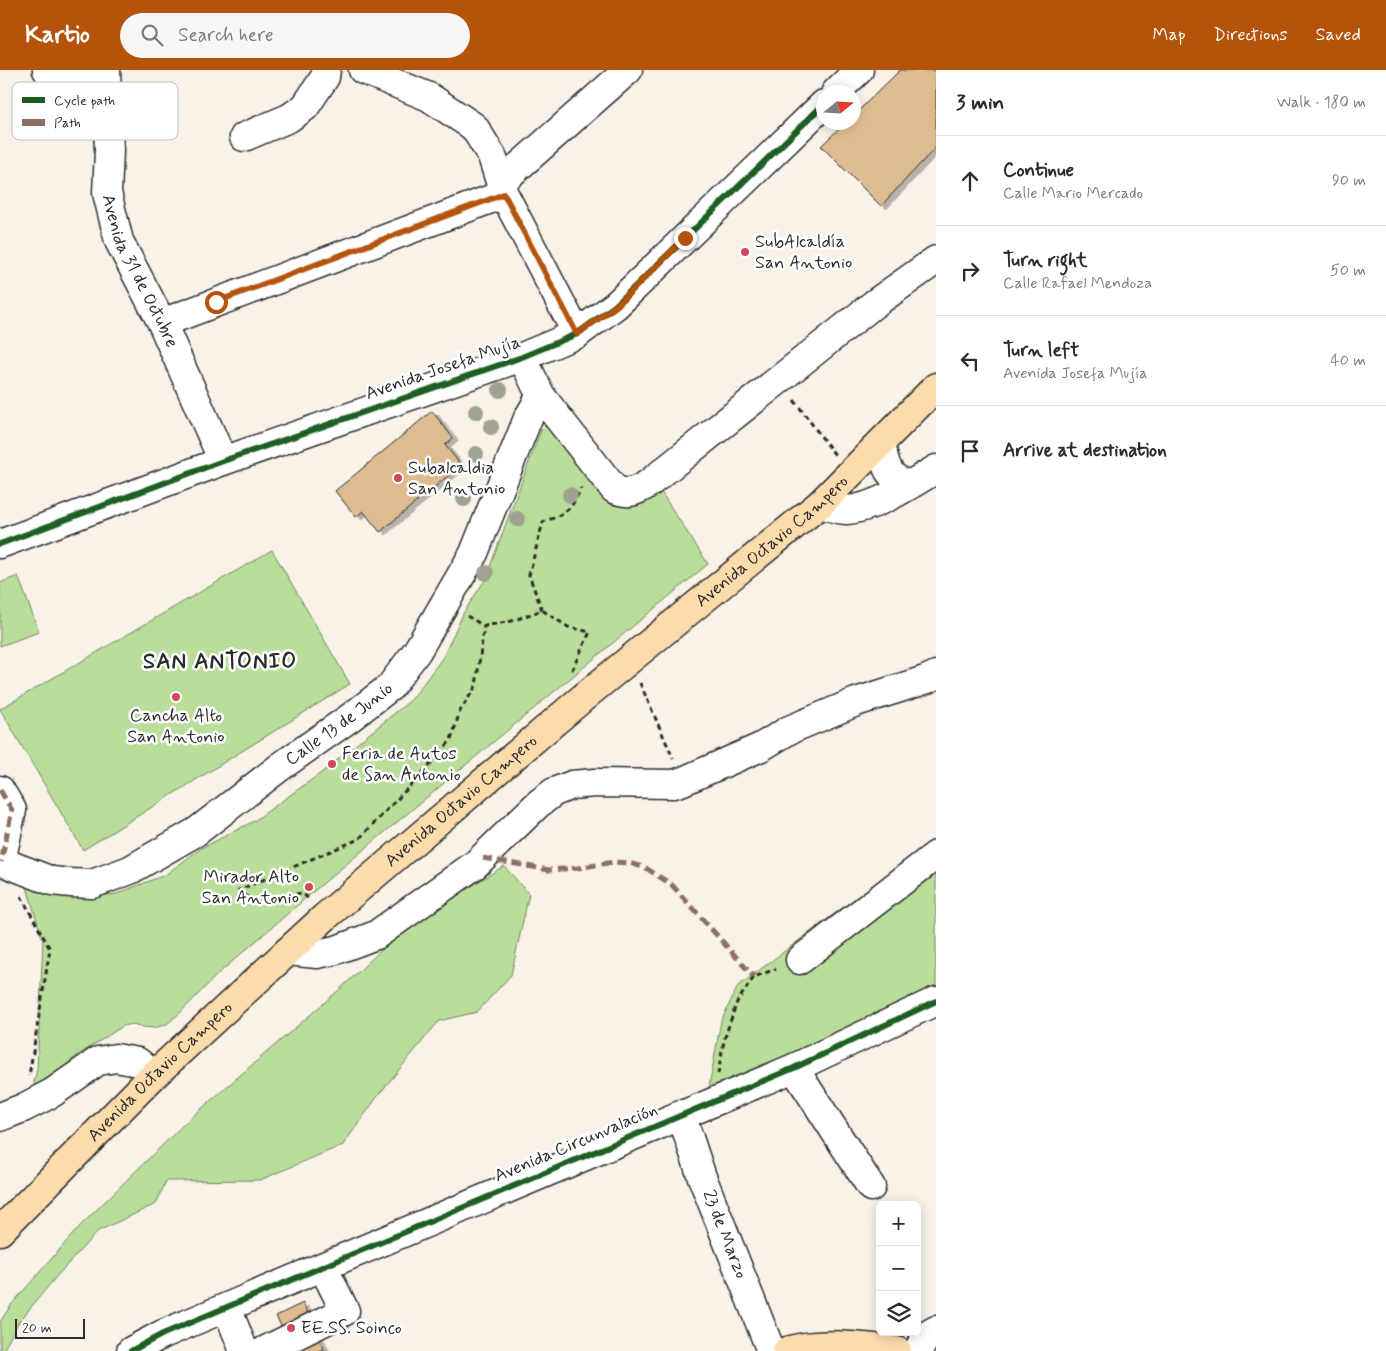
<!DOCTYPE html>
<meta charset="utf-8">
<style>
body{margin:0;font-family:Mynerve,sans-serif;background:#f7f7f7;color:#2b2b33}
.controls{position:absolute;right:15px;bottom:15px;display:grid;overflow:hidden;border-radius:8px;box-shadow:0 2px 12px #0003}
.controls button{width:45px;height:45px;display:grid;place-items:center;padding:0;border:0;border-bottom:1px solid #e1e1e2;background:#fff;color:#2b2b33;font:25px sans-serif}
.compass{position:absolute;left:816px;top:15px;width:45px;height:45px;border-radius:50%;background:#fff;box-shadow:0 2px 12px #0003;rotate:72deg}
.scale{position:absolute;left:15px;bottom:12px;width:70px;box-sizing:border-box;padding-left:5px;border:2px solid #2b2b2b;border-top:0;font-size:14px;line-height:18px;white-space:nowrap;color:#2b2b2b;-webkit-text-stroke:4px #fff;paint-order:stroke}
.stop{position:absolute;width:15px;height:15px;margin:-11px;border:4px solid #b45309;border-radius:50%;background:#fff}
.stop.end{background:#b45309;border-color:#fff;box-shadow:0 1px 5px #0008}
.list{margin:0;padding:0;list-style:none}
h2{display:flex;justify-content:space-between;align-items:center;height:65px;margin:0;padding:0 20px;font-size:21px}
h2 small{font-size:16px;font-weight:400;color:#7c7c81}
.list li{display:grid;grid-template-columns:32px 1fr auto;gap:15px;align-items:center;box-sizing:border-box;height:90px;padding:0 20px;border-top:1px solid #e1e1e2}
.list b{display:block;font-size:19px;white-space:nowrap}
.list p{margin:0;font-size:16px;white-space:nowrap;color:#7c7c81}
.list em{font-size:16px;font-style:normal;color:#7c7c81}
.icon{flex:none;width:28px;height:28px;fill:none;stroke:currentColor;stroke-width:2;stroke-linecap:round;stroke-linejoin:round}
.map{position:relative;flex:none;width:936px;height:1281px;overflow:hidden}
header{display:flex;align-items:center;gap:30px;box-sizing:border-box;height:70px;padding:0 25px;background:#b45309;color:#fff}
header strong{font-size:24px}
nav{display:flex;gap:28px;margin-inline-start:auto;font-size:18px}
.search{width:350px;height:45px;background:#f7f7f7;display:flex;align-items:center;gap:12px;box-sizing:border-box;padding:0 18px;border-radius:28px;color:#7c7c81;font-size:19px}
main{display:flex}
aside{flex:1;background:#fff}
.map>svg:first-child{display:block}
</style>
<header>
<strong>Kartio</strong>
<div class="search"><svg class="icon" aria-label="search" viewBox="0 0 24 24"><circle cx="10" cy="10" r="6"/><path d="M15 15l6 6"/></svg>Search here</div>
<nav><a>Map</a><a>Directions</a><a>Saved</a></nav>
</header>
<main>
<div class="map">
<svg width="936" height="1281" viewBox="0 0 936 1281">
<defs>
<filter id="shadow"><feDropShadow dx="5.5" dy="3" stdDeviation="0" flood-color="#0004"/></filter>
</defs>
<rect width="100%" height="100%" fill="#f8f2e9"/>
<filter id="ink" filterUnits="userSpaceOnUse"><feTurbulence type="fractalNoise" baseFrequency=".02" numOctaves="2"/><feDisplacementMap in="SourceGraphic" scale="10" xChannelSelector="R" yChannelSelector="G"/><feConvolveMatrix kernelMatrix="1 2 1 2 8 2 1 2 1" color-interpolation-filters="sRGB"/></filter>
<g filter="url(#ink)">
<path fill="#b9de99" stroke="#728462" d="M547 354 563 378 568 377 584 395 659 419 708 494 314 821 220 902 181 942 167 954 154 958 142 957 133 954 123 956 78 985 44 1013 39 1017 34 1016V1012L37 999 43 871 23 804 77 828 116 824 165 805 200 779 254 751 321 703 412 629 443 587 464 542 485 510 541 360Z
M272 480 350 614 83 780 0 639Z
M18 506 39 562 0 576V513Z
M913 785 936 798V927L708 1022 721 951 738 916Z
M504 796 529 824 511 905 477 942 439 951 380 1023 343 1075 260 1110 166 1111 156 1134 98 1161 55 1208 18 1253 3 1281H0V1252L11 1235 81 1155 186 1052 339 920 399 863 439 836Z"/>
<path fill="#debc90" stroke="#2b2b2b" filter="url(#shadow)" d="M900 0H936V77L881 136 821 76 846 52H854V45Z
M432 341 453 368 445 375 461 395 380 462 363 441 356 447 335 421Z
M303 1233 324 1279 319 1281H283L287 1268 276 1246Z"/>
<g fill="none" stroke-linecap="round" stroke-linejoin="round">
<defs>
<g id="minor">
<path d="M47 0 72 3 92 0"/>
<path id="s1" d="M106 0 109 81 107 123 119 171 162 253 223 391"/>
<path d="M363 0 429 27 474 57 492 86 504 124 577 264"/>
<path d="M836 22 859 0"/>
<path d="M244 67 289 48 305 37 325 7 326 0"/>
<path d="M501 112 628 0"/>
<path d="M162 253 504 124"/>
<path d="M522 287 541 326 614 419C628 425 635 422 648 414L874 234 936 190"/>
<path d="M881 374C885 395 887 408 909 415"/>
<path d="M820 434C828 436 838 440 847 440 876 438 911 414 936 399"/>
<path d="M0 474 223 391 522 287 577 264 616 235 824 34"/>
<path d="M0 720 12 740 1 792"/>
<path id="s2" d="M0 791 52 811 71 813 92 814 130 800 196 762 280 697 351 647 390 617 417 581 474 483 528 348 541 326"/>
<path d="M288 881 317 884 336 880 376 865 476 794 538 734 554 722 572 715 595 713 674 714 683 711 761 677 789 660 856 632 925 610 936 605"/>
<path d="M800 890 936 785"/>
<path d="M794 998 871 1117"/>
<path id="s3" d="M681 1044 702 1107 771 1281"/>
<path d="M0 1047 23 1038 52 1023 98 991 116 988 138 992 154 1005"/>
<path d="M227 1238 244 1281"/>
<path d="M131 1281 163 1264 794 998 936 931"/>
<path d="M264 1281 345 1241 323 1197"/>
<path d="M917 1281 929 1264 936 1260"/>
</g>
<g id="major">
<path id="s4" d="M0 1161 154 1005 325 847 585 626 820 434 936 317"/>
<path d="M787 1281C817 1271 867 1276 897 1281"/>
</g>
</defs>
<use href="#minor" stroke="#2b2b2b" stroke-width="31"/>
<use href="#major" stroke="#2b2b2b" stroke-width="31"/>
<path stroke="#2b2b2b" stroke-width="3" stroke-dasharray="5 4" stroke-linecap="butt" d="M794 330 835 385
M542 540 529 505 543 452C566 443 571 441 581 418
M467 546 484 556 512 551 542 540 568 557 590 562 571 602
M640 613 673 688
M21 826 50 879 29 1006
M308 828 302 823 252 831 239 820 359 769 430 695 451 670 460 641 476 616 484 556
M718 1004 724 970 737 932 754 907 776 899"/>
<use href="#minor" stroke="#fff" stroke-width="28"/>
<use href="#major" stroke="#fddcac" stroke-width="28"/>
<path stroke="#8d6e63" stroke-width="5" stroke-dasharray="10 5" stroke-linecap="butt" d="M0 720 12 740 1 792
M483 788 549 800 578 798 614 792 629 793 646 798 672 815 754 907"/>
<defs>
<path id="cycleway" d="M0 474 223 391 522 287 577 264 616 235 824 34
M131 1281 163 1264 794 998 936 931"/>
</defs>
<use href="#cycleway" stroke="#fff" stroke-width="9"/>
<use href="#cycleway" stroke="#1b5e20" stroke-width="6"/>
</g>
<g fill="#9fa293">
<circle cx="500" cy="320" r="8"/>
<circle cx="476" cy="342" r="8"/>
<circle cx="491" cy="357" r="8"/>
<circle cx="476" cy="384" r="8"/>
<circle cx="570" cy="425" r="8"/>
<circle cx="464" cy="429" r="8"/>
<circle cx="517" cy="449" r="8"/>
<circle cx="486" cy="503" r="8"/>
</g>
</g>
<g fill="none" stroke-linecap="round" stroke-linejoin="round" filter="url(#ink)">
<path stroke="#b45309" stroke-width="6" d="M216 232 504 124 577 264 616 236 685 168"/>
</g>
<g fill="#d1495b" stroke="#fff" stroke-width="2">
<circle cx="745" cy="182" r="5"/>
<circle cx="398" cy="408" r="5"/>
<circle cx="176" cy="627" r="5"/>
<circle cx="332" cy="694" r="5"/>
<circle cx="309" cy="817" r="5"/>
<circle cx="291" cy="1258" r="5"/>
</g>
<g text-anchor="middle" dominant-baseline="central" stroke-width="5" stroke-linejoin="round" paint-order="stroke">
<g font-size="18" fill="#2b2b2b" stroke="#fff" text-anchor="start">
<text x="755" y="172">SubAlcaldía<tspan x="755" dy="21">San Antonio</tspan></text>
<text x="408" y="398">Subalcaldia<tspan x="408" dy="21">San Antonio</tspan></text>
<text x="176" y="646" text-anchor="middle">Cancha Alto<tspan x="176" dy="21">San Antonio</tspan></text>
<text x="342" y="684">Feria de Autos<tspan x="342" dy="21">de San Antonio</tspan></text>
<text x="299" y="807" text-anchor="end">Mirador Alto<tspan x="299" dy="21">San Antonio</tspan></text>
<text x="301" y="1258">EE.SS. Soinco</text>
</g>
<g font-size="18" fill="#2b2b2b" stroke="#fff">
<text stroke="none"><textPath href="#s1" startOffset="208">Avenida 31 de Octubre</textPath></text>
<text transform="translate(443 298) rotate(-19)">Avenida Josefa Mujía</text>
<text stroke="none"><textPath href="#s4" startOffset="1036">Avenida Octavio Campero</textPath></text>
<text stroke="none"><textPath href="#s2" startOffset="392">Calle 13 de Junio</textPath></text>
<text stroke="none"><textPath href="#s4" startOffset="631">Avenida Octavio Campero</textPath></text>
<text stroke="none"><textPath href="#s4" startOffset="226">Avenida Octavio Campero</textPath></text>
<text transform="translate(576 1073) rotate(-23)">Avenida Circunvalación</text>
<text stroke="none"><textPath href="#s3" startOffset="128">23 de Marzo</textPath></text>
</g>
<g font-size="22" font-weight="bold" letter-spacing="1" fill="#2b2b2b" stroke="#fff">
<text x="220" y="592">SAN ANTONIO</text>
</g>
</g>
<rect x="12" y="12" width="166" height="58" rx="8" fill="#fff" stroke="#bfbfbf" stroke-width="1"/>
<rect x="22" y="27" width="23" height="6" fill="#1b5e20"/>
<rect x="22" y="49" width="23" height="7" fill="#8d6e63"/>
<g font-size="14" fill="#2b2b2b">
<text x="54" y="35">Cycle path</text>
<text x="54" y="57">Path</text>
</g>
</svg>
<div class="controls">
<button>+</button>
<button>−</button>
<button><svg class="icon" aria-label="layers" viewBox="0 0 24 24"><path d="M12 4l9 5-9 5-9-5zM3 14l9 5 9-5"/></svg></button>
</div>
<svg class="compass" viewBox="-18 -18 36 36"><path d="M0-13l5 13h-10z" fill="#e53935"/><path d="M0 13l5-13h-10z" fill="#7c7c81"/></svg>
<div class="scale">20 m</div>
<div class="stop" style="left:216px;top:232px"></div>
<div class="stop end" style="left:685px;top:168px"></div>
</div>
<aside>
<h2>3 min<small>Walk · 180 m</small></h2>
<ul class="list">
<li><svg class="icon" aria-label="ahead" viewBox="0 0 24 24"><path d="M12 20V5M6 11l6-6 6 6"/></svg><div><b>Continue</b><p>Calle Mario Mercado</p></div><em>90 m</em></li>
<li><svg class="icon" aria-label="right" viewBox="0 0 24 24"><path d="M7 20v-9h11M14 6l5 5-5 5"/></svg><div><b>Turn right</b><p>Calle Rafael Mendoza</p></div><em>50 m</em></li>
<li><svg class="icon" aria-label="left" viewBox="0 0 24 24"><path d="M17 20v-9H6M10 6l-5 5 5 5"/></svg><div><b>Turn left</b><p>Avenida Josefa Mujía</p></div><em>40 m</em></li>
<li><svg class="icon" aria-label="arrive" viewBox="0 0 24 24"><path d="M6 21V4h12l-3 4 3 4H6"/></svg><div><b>Arrive at destination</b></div></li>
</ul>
</aside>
</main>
